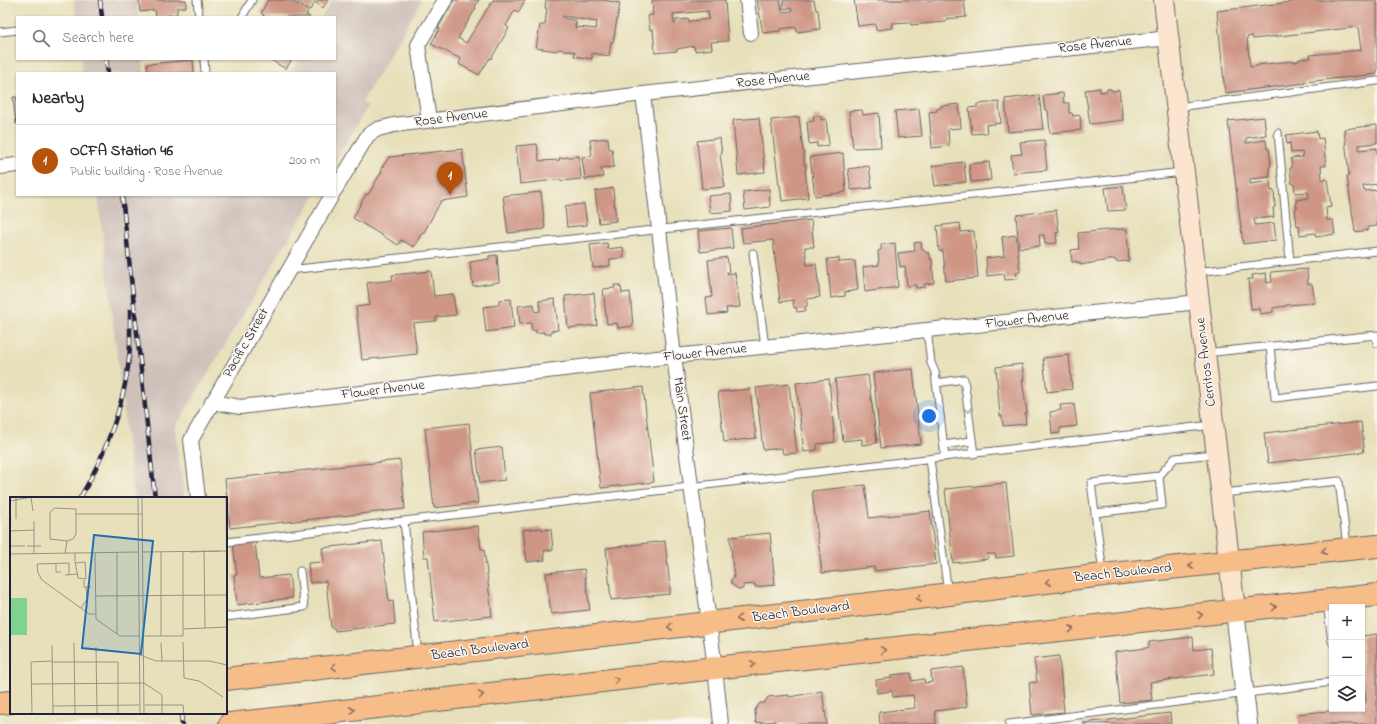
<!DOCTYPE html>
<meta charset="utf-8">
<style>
body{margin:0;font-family:"Indie Flower",sans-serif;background:#f2f2f3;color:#2b2b33}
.controls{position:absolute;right:12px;bottom:12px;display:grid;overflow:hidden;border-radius:0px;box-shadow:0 1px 3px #0004}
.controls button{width:36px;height:36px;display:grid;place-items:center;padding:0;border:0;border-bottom:1px solid #e1e1e2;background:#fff;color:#2b2b33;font:20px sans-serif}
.you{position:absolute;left:929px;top:416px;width:14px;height:14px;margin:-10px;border:3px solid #fff;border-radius:50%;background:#1a73e8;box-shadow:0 0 0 6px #1a73e833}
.badge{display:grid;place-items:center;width:26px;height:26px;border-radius:50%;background:#b45309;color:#fff;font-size:13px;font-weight:700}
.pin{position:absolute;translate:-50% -33px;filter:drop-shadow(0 1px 2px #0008)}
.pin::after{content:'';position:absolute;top:21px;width:14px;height:12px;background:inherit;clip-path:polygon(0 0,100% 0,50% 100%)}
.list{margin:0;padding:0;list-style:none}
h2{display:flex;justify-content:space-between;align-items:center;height:52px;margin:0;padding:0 16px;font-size:17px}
h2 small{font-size:13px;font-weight:400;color:#7c7c81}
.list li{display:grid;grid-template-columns:26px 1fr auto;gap:12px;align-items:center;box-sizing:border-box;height:72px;padding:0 16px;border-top:1px solid #e1e1e2}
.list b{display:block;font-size:15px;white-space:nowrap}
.list p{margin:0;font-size:13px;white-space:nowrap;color:#7c7c81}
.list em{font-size:13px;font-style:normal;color:#7c7c81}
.icon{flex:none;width:22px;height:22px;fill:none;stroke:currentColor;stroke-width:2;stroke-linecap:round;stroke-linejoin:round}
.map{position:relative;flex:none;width:1377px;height:724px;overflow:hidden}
.search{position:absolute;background:#fff;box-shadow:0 1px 3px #0004;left:16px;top:16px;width:320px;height:44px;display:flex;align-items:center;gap:10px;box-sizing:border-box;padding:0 14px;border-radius:0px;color:#7c7c81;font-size:15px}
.panel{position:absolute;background:#fff;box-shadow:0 1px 3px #0004;left:16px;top:72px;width:320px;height:124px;border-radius:0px}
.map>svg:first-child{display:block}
</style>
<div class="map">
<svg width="1377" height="724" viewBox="0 0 1377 724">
<rect width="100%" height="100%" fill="#fbf7ec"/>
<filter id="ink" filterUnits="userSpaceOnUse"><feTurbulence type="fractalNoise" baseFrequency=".025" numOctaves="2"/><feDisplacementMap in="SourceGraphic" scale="8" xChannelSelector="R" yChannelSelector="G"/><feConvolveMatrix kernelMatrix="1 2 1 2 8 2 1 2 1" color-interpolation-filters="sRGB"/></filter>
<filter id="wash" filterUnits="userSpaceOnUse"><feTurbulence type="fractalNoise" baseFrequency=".012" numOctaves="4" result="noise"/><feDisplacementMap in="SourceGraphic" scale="16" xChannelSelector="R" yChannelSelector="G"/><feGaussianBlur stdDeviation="0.9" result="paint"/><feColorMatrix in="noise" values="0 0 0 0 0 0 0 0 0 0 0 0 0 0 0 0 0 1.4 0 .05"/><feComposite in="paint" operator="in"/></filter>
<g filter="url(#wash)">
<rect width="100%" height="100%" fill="#e7e0ba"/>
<path fill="#cec1b9" d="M74 0H136L138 17H76Z
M332 0H422L362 102 368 106 335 161V73H290L298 59H335V17H322Z
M81 59H143L145 73H82Z
M98 195H315L175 428 184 498H134Z"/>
<g id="blocks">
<path fill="#cf9686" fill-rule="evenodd" d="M139 0H186V7L177 8V14L156 17 155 10 140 12Z
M268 0H290L308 11 306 15 310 17H262L264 15 261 13Z
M294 0H328L323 8 315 2 310 10Z
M454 0H479L475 7 476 8 458 38 466 43 493 0H525L518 13 515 10 506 26 509 28 491 59 490 58 479 75 459 64 461 59 431 44 440 28H438Z
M546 0H603L620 3 613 42H611L609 56 592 53V59L574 56 575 52 558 49 557 51 536 48 540 25H545L547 9 545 8ZM563 16 597 22 596 29 579 27 578 28H575L576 21 563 18Z
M652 0H725L728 41 711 42 712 49 695 51 694 46 677 49V51L655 53 653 29 650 30 648 16 653 15ZM708 11 709 19 691 21 689 22V19L676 20V24H674L673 14Z
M757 0H780L782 12 792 11 791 8 783 9V0H814L816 10H818L820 29 797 32 796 27 780 29V31L763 33Z
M854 0H964L966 17 946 19V22L911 25 910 22 892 23 893 28 876 30 875 24 858 26Z
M1308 0H1377V74L1305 82V83L1225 93 1217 11ZM1358 27 1361 50 1310 55 1311 58 1299 59V61L1292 62 1291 61 1258 65V66L1250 67 1247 37 1252 36 1253 39Z
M269 59H292L286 69Z
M193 60 194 73H148L147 64Z
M1100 88V92L1107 91V89H1111L1112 91 1119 90 1123 120 1090 124 1085 90Z
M1063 93 1064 103H1069V113H1072L1073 116 1080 115 1081 130 1050 133 1048 110H1045L1043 96 1044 95Z
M1039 95 1043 129 1008 132 1005 99Z
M13 97H17V124H16Z
M999 102 1001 123 986 125 987 133 972 134 969 108 977 107V104Z
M959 104 961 128 948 129 949 146 932 148 929 112 937 111V109L941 108V106Z
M919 109 922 136 898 138 895 111Z
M862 110 863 115 879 113 881 147 853 148 849 111Z
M813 116H821V120L826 119 829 145 817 147V143L809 144 807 122 814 121Z
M799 117 803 151H804V165H806V169H805L808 198 782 201 780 185H779L771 120Z
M1264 117 1266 135 1246 138V143L1266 140 1267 149H1269L1271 166 1269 167 1270 177 1250 179V184L1270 181 1271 191 1274 190 1275 207 1273 208 1274 217 1254 219 1255 225 1274 223 1276 240 1243 244 1228 121Z
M759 118 765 172 738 175 733 120Z
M1377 125V143L1359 145V150L1377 148V184L1363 186 1364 191 1377 190V226L1368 227V230L1355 232 1347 176H1349L1344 129Z
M1317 131 1318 139 1323 138 1326 166H1321L1322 180 1327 179 1331 206 1326 207 1327 220H1333L1335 234 1316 237 1315 233 1300 235 1299 225 1297 226 1295 209 1297 208 1296 200 1309 198 1308 192 1295 193 1294 184H1292L1290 168H1292L1291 158 1303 157 1302 152 1291 153 1290 143 1287 144 1286 135Z
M608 138 609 149H612L614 167 601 168 603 177 585 179 582 157 592 156 590 140Z
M720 138 722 154 720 155 725 187 702 189 697 141Z
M1044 140 1047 170 1013 173 1011 155 1022 154 1020 142Z
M537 144 539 161 560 160 559 158 579 156 581 179 562 181V180H555L520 184 516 146Z
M462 149 468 197 441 201 423 234 422 233 414 247 401 240 398 245 353 218 366 194 368 195 382 171 381 169 389 157Z
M843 153 846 192 815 196 810 157Z
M964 162 966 182 935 186 932 166Z
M989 162 991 180 971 182 969 164Z
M869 166 872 188 851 190 848 169Z
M1123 186 1126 210 1108 211 1105 188Z
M613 188 616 221 599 223 595 191Z
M769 189 770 207 745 210 743 192Z
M541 192 545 229 508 233 503 196Z
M731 194 732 211 710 213 708 196Z
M584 204 587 225 567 227 565 206Z
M1056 210 1059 232 1056 233 1057 243 1045 244 1044 235H1039L1040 246 1019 248 1016 215Z
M811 220 814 247H805L807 265 816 264 820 297 807 299V306L805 307 806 311 797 312 796 307 794 308 793 300 780 302 773 240 743 243 741 228Z
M960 223 961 232 974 231 978 278 946 281 943 251H939L937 226Z
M731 228 733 248 700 252 698 231Z
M1117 229H1127L1129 261 1116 262 1115 259 1080 265V262L1077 263V261L1072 262 1071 250 1079 249 1078 233Z
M1016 235 1020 272 1016 273 1017 279 1005 280 1004 274 987 276 986 258 1004 256 1002 237Z
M921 242 922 249 927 253 929 252 931 260 932 259 934 283 924 284 925 287 916 288V285L907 286 905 266 900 267 898 253 915 251 914 243Z
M607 243 608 249 623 247 624 258 610 259V266L593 268 590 245Z
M895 243 898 287 865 292 863 267 879 265 878 251 881 250V245Z
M497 255 499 282 473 286 470 262 489 259V256Z
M727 257 729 272H727V274L735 273 740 307 726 308 727 313 708 315 706 298 712 297 708 260Z
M839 258V262L855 261 858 290 845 292V296L831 298 827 259Z
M1307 269 1308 284H1312L1315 303 1286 305V306L1273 308V312L1260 314 1259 308 1251 309 1248 279H1253L1252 275 1266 273 1267 283 1272 282 1271 272Z
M431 271 434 296 453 294 456 315 436 317V321L413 323 417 354 362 360 356 307 370 305 367 283 393 280 392 275Z
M614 285H619L620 287H621L622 293 630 292 633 326 618 328 617 323 607 324 603 289 615 288Z
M594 293 597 325 568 328 565 296Z
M511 299 514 328 486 332 483 307 499 305V300Z
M555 299 558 330 551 331V334H544V332L536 333V330L532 331 531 323 520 324 518 306 534 304 535 312 540 311 539 301Z
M1069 355 1072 389 1047 392 1043 358Z
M1022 364 1024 380H1022L1027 413 1025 414 1026 424 1003 426 1002 416H1000L996 367Z
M913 369 921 444 881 448 873 373Z
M868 375 877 443 862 445V439L843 441 835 379Z
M829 379 835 442 817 444V450L804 452 796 383Z
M789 384 797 453 783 454 782 448 763 450 756 388Z
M643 387 654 482 601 488 590 393Z
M750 389 756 438 724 442 718 392Z
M1074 404 1077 426 1060 428V433L1052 434 1050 412 1061 410 1060 405Z
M1361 422 1364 447H1363L1364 452 1268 463 1264 433Z
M469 423 478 503 434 508 425 428Z
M502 447 505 480 480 483 476 450Z
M400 460 405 509 230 528 225 479Z
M1006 483 1014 556 996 558 995 554H987L988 559 953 563 945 489Z
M865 485 869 518 930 511 936 564 875 571 874 567 822 573 812 491Z
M478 526 481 549H484L492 616 435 622 428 557H424L422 532Z
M542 528V530L551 529 553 550 544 551 545 560 527 562 523 530Z
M770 533 775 585 755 587V584L743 585V589H738L731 584V579L734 578 730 537Z
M382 541 389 602 393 601 395 624 335 631V628H331L326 581 310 583 308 563 324 562 322 548Z
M665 541 670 587V594L611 600 606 548Z
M255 542 259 578 289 575 292 598 237 605 234 575H237L233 545Z
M584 569 590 610 551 614 546 573Z
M1377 634V724H1299L1298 714 1346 709H1362V707L1366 702 1362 666V636Z
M1193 637 1194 650 1211 648 1214 674 1150 682 1152 700 1120 703 1115 652 1146 648 1149 647V642Z
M1059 656 1064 712 1032 715 1029 683 1037 682 1034 659Z
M963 667 967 707 935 711 936 724H880L879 712 915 708 913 695 893 697 892 691 877 693 876 680 891 678V675L911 673 912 681 924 679 925 683 932 682 931 671Z
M822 691 827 724H775V721L756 723 755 710 760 703H764L768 697 789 695V697Z
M1170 713 1171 724H1083V723Z"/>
</g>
</g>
<g filter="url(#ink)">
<use href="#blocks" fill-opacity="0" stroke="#676467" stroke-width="1"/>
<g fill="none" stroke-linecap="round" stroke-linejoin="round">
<defs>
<path id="service" d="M197 0 199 17
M242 17 252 0
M0 32 17 30
M204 59 205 73
M1177 107 1377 81
M1278 133 1290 261
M753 253 765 347
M289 270 1183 172
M1196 272 1377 251
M927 330 931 363 935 372 945 457
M1270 346 1275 398 1377 386
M1205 353 1376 335 1377 343
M936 383 964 379 974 454
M944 445 972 441
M930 459 948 593
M1222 493 1339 481 1347 546
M1095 513 1091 483 1159 476 1175 458 1215 454
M404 521 418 655
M226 542 1212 425
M1103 572 1095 513 1162 505 1159 476
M1327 603 1332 642
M226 617 304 607 300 571
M1009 724 1332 682"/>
<path id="minor" d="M747 0 751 33
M643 94 674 356 715 668 721 724
M429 120 418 45 445 0
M0 167 17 165
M335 190 368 135 378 129 394 125 643 94 1169 38
M212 402 240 407 674 356 1199 302
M198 498 191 440 332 195"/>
<path id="tertiary" d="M1235 611 1248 724"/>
<path id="secondary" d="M1164 0 1235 611"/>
<path id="primary" d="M226 679 861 605 1103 575 1377 546
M0 703 11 702
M230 724 715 668 1377 595"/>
</defs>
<use href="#service" stroke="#676467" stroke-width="9"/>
<use href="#minor" stroke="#676467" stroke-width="16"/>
<use href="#tertiary" stroke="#676467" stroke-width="20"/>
<use href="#secondary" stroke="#676467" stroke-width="22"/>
<use href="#primary" stroke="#676467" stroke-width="24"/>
<use href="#service" stroke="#fff" stroke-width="7"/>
<use href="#minor" stroke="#fff" stroke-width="14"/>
<use href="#tertiary" stroke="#fff" stroke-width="18"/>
<use href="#secondary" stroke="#fce5cf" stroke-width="20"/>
<use href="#primary" stroke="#f7bd88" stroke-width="22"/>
<defs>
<path id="rail" d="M100 0 102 17
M106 59 108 73
M122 195 155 498
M80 498C106 454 128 396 130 345 130 333 130 322 130 311
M181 713 182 724"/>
</defs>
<use href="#rail" stroke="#22223b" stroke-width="4.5"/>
<use href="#rail" stroke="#fbf7ec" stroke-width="3" stroke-dasharray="9" stroke-linecap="butt"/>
</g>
<defs><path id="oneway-chevron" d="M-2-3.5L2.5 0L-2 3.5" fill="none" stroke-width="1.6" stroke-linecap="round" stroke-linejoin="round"/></defs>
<use stroke="#9c9ca7" href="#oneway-chevron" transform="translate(968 410) rotate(83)"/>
<g stroke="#8c7062">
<use href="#oneway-chevron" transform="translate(1324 551) rotate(174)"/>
<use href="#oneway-chevron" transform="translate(1191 566) rotate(174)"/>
<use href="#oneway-chevron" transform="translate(1048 582) rotate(173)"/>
<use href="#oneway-chevron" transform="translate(919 598) rotate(173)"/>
<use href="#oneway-chevron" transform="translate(1274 607) rotate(-7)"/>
<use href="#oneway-chevron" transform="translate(1200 615) rotate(-6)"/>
<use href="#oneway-chevron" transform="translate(739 619) rotate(173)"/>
<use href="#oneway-chevron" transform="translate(670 627) rotate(173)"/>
<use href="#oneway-chevron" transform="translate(1071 629) rotate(-6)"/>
<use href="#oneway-chevron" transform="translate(883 650) rotate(-6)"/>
<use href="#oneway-chevron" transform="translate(753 664) rotate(-6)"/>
<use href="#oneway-chevron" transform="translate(334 667) rotate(173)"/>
<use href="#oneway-chevron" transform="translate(616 680) rotate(-7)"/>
<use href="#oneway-chevron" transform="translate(481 695) rotate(-7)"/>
<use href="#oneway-chevron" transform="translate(352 710) rotate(-7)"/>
</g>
</g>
<g text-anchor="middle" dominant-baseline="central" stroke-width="3" stroke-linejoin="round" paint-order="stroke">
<g font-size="14" fill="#22223b" stroke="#fbf7ec">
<text transform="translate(1095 45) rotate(-6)">Rose Avenue</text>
<text transform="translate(773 80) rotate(-6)">Rose Avenue</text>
<text transform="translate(451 118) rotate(-7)">Rose Avenue</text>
<text transform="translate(1027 320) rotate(-6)">Flower Avenue</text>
<text transform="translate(246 343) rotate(-60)">Pacific Street</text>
<text transform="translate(705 353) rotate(-6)">Flower Avenue</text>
<text transform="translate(1206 362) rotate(-97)">Cerritos Avenue</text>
<text transform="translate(383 390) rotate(-7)">Flower Avenue</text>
<text transform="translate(682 409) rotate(82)">Main Street</text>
<text transform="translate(1123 573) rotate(-6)">Beach Boulevard</text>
<text transform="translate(801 612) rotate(-7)">Beach Boulevard</text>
<text transform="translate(480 650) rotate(-7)">Beach Boulevard</text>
</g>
</g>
<g transform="translate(10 497)">
<rect width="217" height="217" fill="#e7e0ba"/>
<path d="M0 101H17V138H0Z" fill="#81d191"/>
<path fill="none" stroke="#989487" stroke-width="1" d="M6 0V22M128 0 130 217M132 0 134 217M216 0 217 110M21 1 23 14M0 4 22 0M45 11 66 12V37L63 42 57 44 40 42V15ZM66 17H133M0 34 24 33M0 49H15M17 49H31M194 53 195 131M133 55 217 54M151 55V139M180 55 210 54M24 56V24M55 56 57 44M65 56V64L68 81 76 82 75 65 66 66M85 56 86 122 110 139H129M0 57 129 55M46 66V75H51M55 78 68 77M59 78V66L27 67 28 76 32 83 79 117H86M74 83V90H81M85 99 217 98M71 111 77 102 76 90M173 132 217 130M107 137V55M133 139H173V55M173 145 174 181 189 184 213 200M64 146 65 217M151 146 152 164M42 148 43 217M86 150 87 217M130 158 146 164H199L217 168M42 165H108V217M21 187 134 186 152 198V217M135 208H173L174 217M43 209 129 208M22 217 21 165 42 164"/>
<path fill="#1f6fb2" fill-opacity="0.15" stroke="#1f6fb2" stroke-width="2" d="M84 38 143 44 131 157 72 151Z"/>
<rect width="217" height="217" fill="none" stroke="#22223b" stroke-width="2"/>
</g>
</svg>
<div class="controls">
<button>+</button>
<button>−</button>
<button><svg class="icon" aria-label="layers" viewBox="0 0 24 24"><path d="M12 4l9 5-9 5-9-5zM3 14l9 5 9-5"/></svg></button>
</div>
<div class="you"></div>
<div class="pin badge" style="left:450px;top:195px">1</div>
<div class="search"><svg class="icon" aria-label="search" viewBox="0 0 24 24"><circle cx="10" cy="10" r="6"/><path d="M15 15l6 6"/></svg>Search here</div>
<section class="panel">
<h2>Nearby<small></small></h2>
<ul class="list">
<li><span class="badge">1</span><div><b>OCFA Station 46</b><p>Public building · Rose Avenue</p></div><em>200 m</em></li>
</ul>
</section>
</div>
